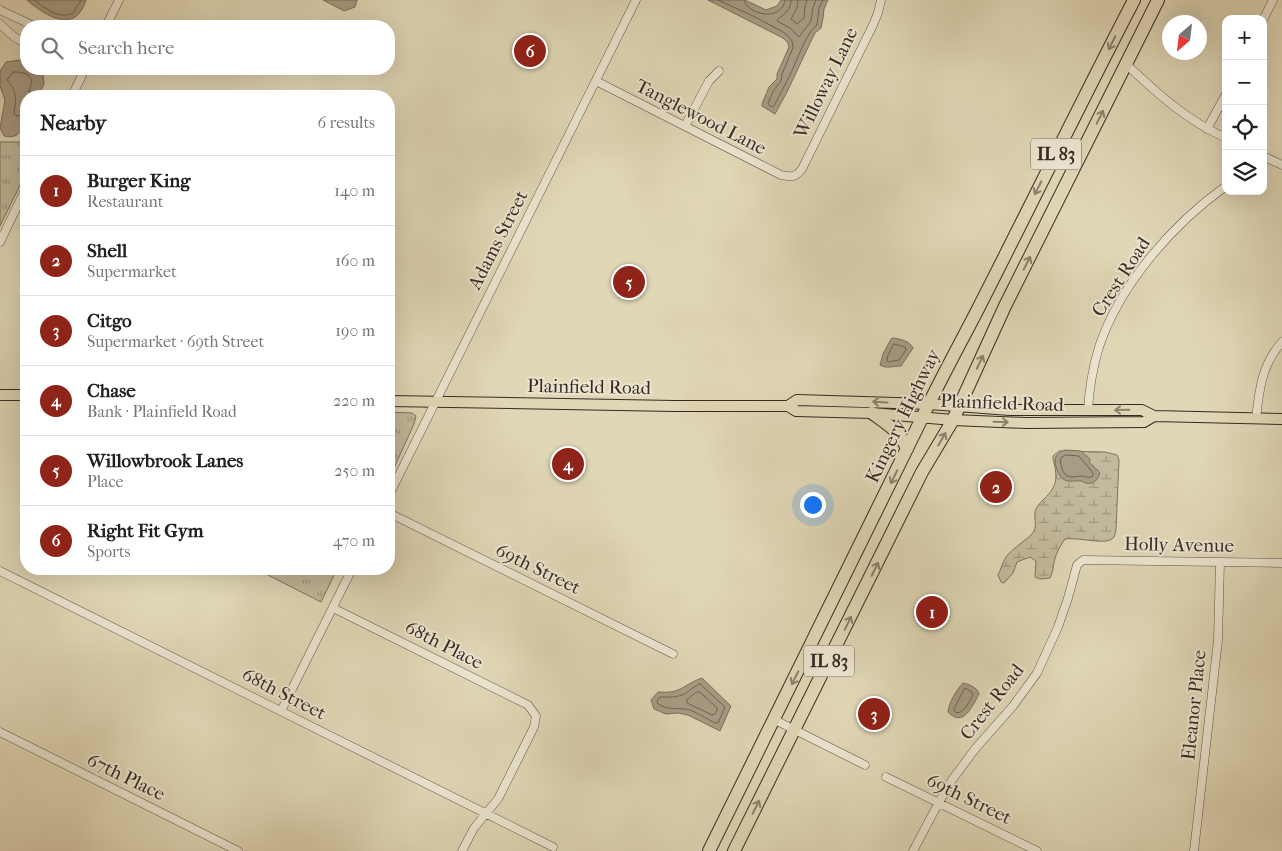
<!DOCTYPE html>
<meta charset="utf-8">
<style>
body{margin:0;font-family:"IM FELL French Canon",serif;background:#f6f6f6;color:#202124}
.controls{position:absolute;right:15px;top:15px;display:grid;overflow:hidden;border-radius:10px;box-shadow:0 5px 20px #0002}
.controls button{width:45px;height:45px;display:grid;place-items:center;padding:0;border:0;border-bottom:1px solid #e0e0e0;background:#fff;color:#202124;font:25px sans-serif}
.compass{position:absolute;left:1162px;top:15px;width:45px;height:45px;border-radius:50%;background:#fff;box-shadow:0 5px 20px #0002;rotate:208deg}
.you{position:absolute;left:812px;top:504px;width:18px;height:18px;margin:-12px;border:4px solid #fff;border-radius:50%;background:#1a73e8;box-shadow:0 0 0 8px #1a73e833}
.badge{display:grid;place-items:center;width:32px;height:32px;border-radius:50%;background:#8f2418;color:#fff;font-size:16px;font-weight:700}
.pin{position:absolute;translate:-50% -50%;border:2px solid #fff;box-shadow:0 1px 5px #0006}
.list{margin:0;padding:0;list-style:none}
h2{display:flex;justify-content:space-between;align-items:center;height:65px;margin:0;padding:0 20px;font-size:21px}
h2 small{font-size:16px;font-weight:400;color:#757577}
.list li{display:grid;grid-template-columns:32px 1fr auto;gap:15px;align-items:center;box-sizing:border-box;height:70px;padding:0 20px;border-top:1px solid #e0e0e0}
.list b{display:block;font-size:19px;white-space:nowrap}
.list p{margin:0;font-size:16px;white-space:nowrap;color:#757577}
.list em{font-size:16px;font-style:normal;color:#757577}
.icon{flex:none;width:28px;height:28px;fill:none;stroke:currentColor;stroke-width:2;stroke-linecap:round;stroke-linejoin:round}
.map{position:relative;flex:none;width:1282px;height:851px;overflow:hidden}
.search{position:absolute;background:#fff;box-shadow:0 5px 20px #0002;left:20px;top:20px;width:375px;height:55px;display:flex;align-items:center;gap:12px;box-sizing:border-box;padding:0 18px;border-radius:20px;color:#757577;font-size:19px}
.panel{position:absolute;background:#fff;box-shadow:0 5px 20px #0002;left:20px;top:90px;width:375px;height:485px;border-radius:20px}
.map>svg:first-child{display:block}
</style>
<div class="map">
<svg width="1282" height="851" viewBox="0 0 1282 851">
<defs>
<pattern id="grass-tufts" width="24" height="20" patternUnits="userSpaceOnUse" patternTransform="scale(1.25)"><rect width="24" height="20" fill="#c3ba9d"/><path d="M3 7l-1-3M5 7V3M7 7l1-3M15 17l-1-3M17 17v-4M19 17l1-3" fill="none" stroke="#9f9780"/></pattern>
<pattern id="wetland-marsh" width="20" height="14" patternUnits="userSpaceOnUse" patternTransform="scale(1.25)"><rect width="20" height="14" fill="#c3ba9d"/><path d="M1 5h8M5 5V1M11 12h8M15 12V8" fill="none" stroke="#9f9780"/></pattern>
</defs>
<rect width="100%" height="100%" fill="#e0d7b6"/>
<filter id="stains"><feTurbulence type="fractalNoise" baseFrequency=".004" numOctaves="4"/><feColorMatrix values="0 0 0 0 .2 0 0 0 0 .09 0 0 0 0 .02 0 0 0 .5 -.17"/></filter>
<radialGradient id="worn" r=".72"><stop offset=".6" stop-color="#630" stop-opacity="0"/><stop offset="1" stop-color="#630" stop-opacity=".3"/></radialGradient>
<path fill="url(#grass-tufts)" stroke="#7d7260" d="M0 142H26V173L0 226Z
M389 412 412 413 416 416 414 424 389 479Z
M256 569H337L321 602Z"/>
<path fill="url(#wetland-marsh)" stroke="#7d7260" d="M1059 451 1105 452 1117 455 1119 460 1116 530C1115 534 1115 538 1110 540 1102 544 1076 537 1065 539 1060 546 1056 553 1054 562 1053 568 1053 572 1050 578L1040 579 1035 577 1036 561 1030 557 1017 562 1013 573 1004 583 1001 582 998 575C1001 569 1003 562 1006 557 1010 552 1015 548 1020 544 1024 540 1029 538 1032 534 1038 527 1034 520 1035 512 1036 507 1040 503 1044 499 1059 485 1057 476 1053 458V456Z"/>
<path fill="#a79c84" stroke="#7a6e5e" d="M27 0H86C78 25 62 23 43 12 37 8 32 5 27 0Z
M323 0H357L355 7 344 11Z
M708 0H745L766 10 777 6 781 0H828L824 9 823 18 821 28 815 33 811 41 787 92 775 114 762 106V104L769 87 777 79V74L789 47 788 43 783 38Z
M20 60 26 63V69H35L43 74 44 84 38 96H26C26 111 28 142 4 136L0 128 5 100 0 86V71L6 62Z
M893 338C900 339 910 341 913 348L901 366C894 366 886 369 880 365L883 354 891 339Z
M1065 450 1081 451 1090 459 1089 462 1100 473C1098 479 1094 485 1086 483 1084 483 1083 482 1082 481 1076 480 1069 483 1063 479 1058 476 1053 462 1056 457 1057 454 1061 451 1065 450Z
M702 678 731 706 720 731 688 715 678 713 666 714 654 709 651 700 658 692C682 694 682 685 702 678Z
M963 683C969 684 978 688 979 694 972 707 963 728 948 712 949 702 956 691 963 683Z"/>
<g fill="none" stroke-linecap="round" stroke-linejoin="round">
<path stroke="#6f6354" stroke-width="1" d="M34 0C45 8 59 20 73 13L81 0
M718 0 753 16 785 33 792 41 793 48 782 74 781 81 774 90 768 103 769 105 772 107 774 106 791 73 804 43 811 31 817 25 819 8 823 0
M744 0C746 14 782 23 785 0
M791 0C791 9 785 14 778 19L777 21 790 28 799 37 811 21 813 7 816 0
M798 0 797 8 791 19 797 24 804 18 805 7 807 0
M26 114 17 116 14 114C16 98 18 93 7 80L13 72H18L27 74 32 80 28 96
M894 344 905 347 906 350 899 360 888 362 887 358Z
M1066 455 1079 456 1093 473V476C1087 479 1086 476 1081 476 1078 476 1075 477 1072 477 1062 476 1062 468 1060 460L1062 457Z
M700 684 725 707 718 723H715C707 719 698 713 690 710 679 707 668 711 658 704L657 701 660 697C669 697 678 698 686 693 691 690 694 686 700 684Z
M967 689 972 692 973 695C969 702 965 712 957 713L954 711V709L964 689Z
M697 692H700L717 708V710L715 714 712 715 687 703V700Z"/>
<defs>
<path id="minor" d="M0 10 34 26
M1263 20 1273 0
M0 24 13 36 26 44
M106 26 119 0
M1126 64C1158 94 1186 120 1226 138
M596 81 781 175C791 177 795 178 802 169L873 25 878 13 881 0
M72 96 85 69
M685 126 709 81 719 71
M1207 129 1226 94
M1263 156 1282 165
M0 242 26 188
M1088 411C1089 389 1093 367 1099 347 1120 284 1173 224 1226 186
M1256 419C1259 390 1262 364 1282 342
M389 495 636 0
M389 513 673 654
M0 571 553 847
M333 608 528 705 536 716 534 727 498 799 474 828 462 851
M281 711 352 569
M775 720 865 765
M0 732 238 851
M886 777 1037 851
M913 851 939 802 952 780 975 749 1013 706 1037 673 1058 627 1068 598 1077 565 1083 560 1282 563
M1194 851 1218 640 1220 562"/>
<path id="major" d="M0 395H26
M389 401 674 406H788L797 400 929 404 1010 410H1142L1154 416 1282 419
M788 406 796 411 872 413 953 420 1026 423 1144 422 1154 416"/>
<path id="highway" d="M872 413C887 424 900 431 907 449
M709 851C781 707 851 562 922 418 940 380 960 344 979 307 1031 205 1081 102 1134 0
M734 851 922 472 953 420 1005 306 1158 0"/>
</defs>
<use href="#minor" stroke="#615548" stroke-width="9"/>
<use href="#major" stroke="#372a24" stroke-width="12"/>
<use href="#highway" stroke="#372a24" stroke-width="14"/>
<use href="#minor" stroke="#ebe5d0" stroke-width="8"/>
<use href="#major" stroke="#e0d7b6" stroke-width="10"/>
<use href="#highway" stroke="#e0d7b6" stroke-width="12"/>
</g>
<defs><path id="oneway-shaft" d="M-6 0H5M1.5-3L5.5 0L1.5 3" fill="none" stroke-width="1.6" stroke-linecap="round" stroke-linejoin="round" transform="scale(1.25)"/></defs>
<g stroke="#8c806d">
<use href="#oneway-shaft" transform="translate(1112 43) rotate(117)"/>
<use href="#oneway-shaft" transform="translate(1100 117) rotate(-63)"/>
<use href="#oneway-shaft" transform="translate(1038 188) rotate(117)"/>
<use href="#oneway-shaft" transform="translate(1027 263) rotate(-63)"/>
<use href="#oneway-shaft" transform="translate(980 362) rotate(-65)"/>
<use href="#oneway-shaft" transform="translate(880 402) rotate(-177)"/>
<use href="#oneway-shaft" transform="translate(1122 410) rotate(179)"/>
<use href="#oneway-shaft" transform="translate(1001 422) rotate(2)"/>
<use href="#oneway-shaft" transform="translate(942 439) rotate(-60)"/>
<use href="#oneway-shaft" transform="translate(894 477) rotate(116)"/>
<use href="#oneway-shaft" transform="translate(875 569) rotate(-64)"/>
<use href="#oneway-shaft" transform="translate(848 623) rotate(-64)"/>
<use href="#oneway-shaft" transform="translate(795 678) rotate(116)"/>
<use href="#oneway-shaft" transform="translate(756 807) rotate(-63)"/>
</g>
<g text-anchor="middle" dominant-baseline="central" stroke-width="4" stroke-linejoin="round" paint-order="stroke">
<g fill="#ebe5d0" stroke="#6d6258" stroke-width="1">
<rect x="1031" y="138.5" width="50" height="31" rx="4"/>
<rect x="804" y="645.5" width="50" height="31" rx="4"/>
</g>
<g font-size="18" font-weight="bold" fill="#372a24">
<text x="1056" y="154">IL 83</text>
<text x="829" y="661">IL 83</text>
</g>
<g font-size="19" fill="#372a24" stroke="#ebe5d0">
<text transform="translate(826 83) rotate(-64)">Willoway Lane</text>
<text transform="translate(701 117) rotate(27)">Tanglewood Lane</text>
<text transform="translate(498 240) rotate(-63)">Adams Street</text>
<text transform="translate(1121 277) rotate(-57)">Crest Road</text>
<text transform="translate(589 387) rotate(1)">Plainfield Road</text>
<text transform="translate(1002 403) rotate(2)">Plainfield Road</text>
<text transform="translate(903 416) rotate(-64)">Kingery Highway</text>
<text transform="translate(1179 545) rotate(1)">Holly Avenue</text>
<text transform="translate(538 569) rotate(26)">69th Street</text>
<text transform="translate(444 645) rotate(27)">68th Place</text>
<text transform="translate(284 694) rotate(27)">68th Street</text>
<text transform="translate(992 702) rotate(-52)">Crest Road</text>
<text transform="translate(1194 705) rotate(-84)">Eleanor Place</text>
<text transform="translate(126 777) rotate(26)">67th Place</text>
<text transform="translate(969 799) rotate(26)">69th Street</text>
</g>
</g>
<rect width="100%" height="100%" filter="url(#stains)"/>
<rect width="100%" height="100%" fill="url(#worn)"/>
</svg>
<div class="controls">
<button>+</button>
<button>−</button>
<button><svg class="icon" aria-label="locate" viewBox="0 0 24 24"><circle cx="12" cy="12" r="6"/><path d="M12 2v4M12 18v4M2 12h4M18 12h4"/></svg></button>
<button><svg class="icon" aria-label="layers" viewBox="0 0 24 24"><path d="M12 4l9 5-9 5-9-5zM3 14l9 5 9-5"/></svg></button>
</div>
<svg class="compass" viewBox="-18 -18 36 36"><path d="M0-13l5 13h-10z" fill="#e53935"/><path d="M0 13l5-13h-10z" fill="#757577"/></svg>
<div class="you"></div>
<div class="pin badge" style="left:932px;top:612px">1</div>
<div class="pin badge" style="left:996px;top:487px">2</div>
<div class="pin badge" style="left:874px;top:714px">3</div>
<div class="pin badge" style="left:568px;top:464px">4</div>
<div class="pin badge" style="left:629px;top:282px">5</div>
<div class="pin badge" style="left:530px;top:51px">6</div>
<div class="search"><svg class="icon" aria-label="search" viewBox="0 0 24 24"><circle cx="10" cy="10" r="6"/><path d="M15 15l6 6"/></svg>Search here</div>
<section class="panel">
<h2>Nearby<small>6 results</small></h2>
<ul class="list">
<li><span class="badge">1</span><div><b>Burger King</b><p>Restaurant</p></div><em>140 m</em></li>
<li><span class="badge">2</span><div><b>Shell</b><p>Supermarket</p></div><em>160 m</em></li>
<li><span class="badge">3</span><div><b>Citgo</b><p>Supermarket · 69th Street</p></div><em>190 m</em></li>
<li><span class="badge">4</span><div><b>Chase</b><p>Bank · Plainfield Road</p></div><em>220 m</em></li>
<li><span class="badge">5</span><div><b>Willowbrook Lanes</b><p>Place</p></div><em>250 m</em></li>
<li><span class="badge">6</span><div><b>Right Fit Gym</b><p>Sports</p></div><em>470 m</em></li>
</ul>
</section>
</div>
